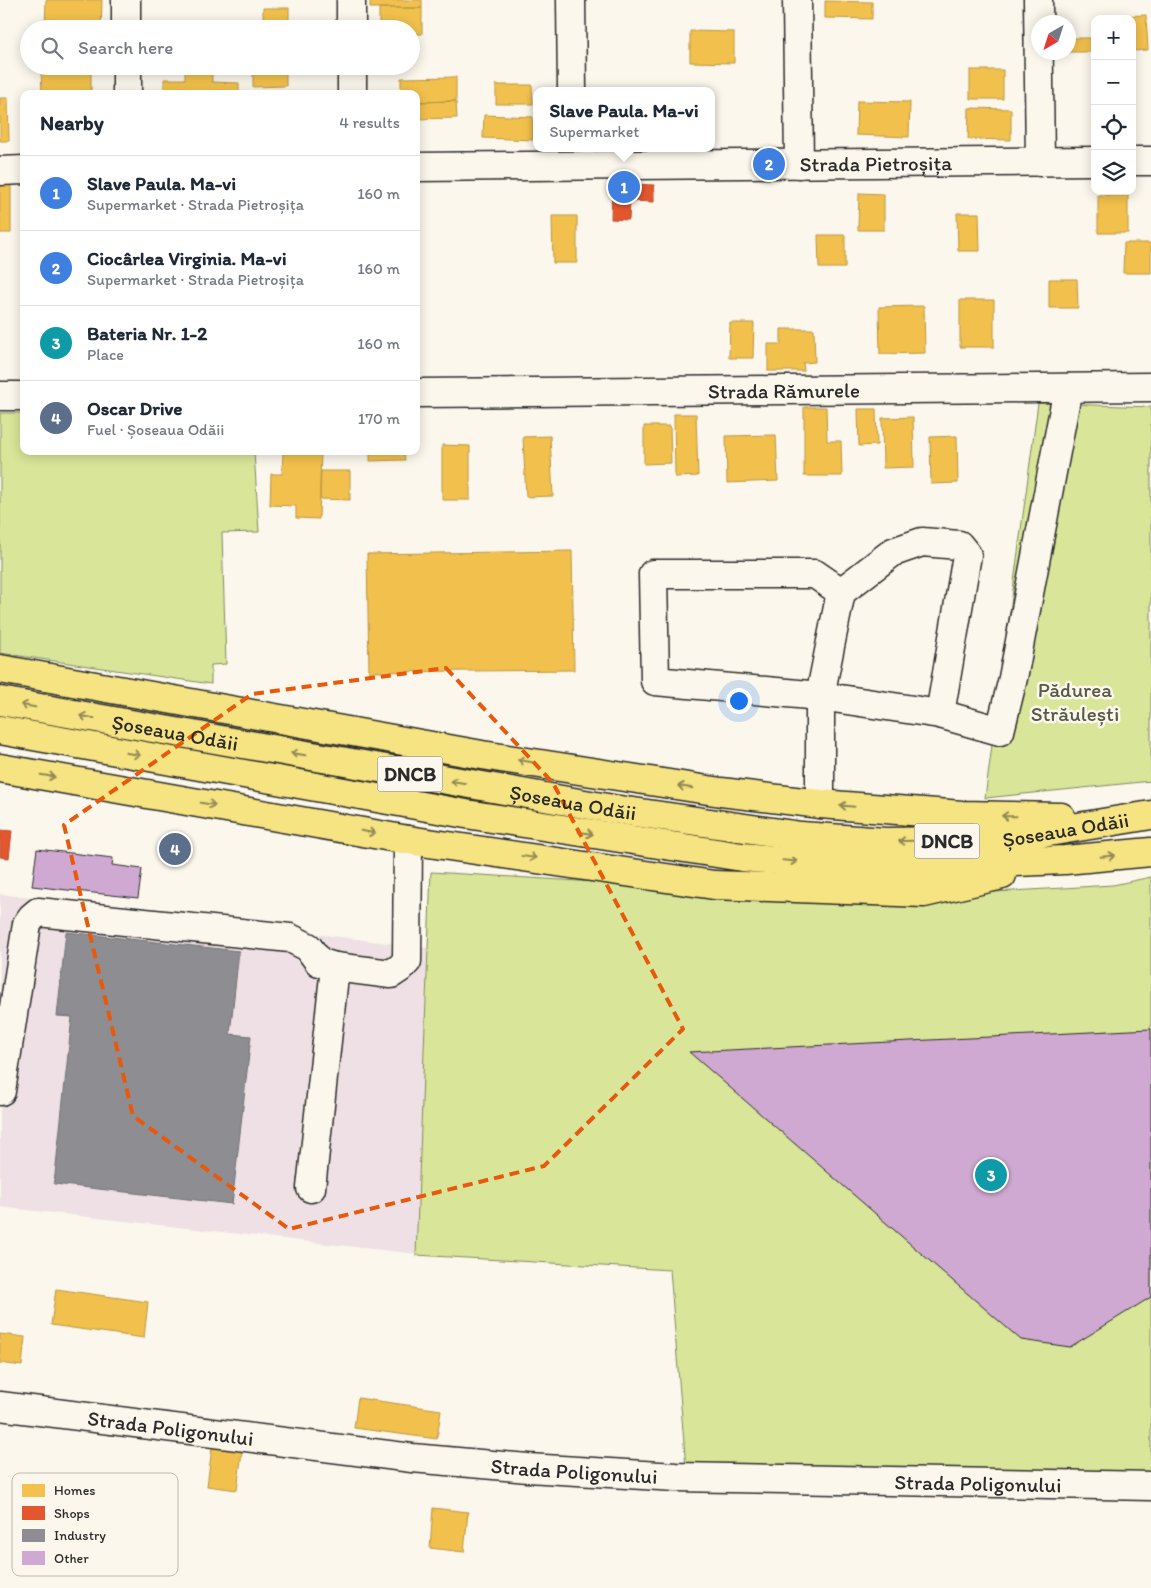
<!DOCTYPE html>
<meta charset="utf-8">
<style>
body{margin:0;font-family:Itim,sans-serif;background:#f2f2f3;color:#1f2937}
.controls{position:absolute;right:15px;top:15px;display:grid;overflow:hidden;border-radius:10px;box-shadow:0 2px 12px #0003}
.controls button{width:45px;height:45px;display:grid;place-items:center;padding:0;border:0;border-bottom:1px solid #e0e1e3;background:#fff;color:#1f2937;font:25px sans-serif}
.compass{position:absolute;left:1031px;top:15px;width:45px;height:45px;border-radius:50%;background:#fff;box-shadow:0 2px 12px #0003;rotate:219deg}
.you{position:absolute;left:738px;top:700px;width:18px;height:18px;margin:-12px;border:4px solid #fff;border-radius:50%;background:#1a73e8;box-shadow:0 0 0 8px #1a73e833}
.badge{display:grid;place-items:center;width:32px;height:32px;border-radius:50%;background:#d1495b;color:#fff;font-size:16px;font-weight:700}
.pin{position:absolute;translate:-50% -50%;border:2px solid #fff;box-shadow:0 1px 5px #0006}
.popup{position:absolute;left:533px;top:87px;width:182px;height:65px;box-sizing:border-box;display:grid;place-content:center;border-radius:10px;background:#fff;filter:drop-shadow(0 1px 4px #0005);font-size:16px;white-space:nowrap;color:#747a83}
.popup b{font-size:19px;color:#1f2937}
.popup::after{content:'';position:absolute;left:50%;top:100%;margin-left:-10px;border:10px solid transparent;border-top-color:#fff}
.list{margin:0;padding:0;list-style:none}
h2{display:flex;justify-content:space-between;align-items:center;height:65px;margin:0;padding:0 20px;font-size:21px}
h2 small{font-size:16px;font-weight:400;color:#747a83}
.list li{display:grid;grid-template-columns:32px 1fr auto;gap:15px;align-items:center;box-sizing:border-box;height:75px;padding:0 20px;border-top:1px solid #e0e1e3}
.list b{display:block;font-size:19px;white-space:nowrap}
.list p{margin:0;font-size:16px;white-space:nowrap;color:#747a83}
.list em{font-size:16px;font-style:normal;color:#747a83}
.icon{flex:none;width:28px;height:28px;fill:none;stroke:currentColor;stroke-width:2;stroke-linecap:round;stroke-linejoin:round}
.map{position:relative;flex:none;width:1151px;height:1588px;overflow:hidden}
.search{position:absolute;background:#fff;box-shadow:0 2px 12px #0003;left:20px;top:20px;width:400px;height:55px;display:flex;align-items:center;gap:12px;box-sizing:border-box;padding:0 18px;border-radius:28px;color:#747a83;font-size:19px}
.panel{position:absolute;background:#fff;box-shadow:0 2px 12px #0003;left:20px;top:90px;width:400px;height:365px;border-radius:10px}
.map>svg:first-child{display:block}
</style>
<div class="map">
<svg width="1151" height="1588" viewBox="0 0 1151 1588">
<rect width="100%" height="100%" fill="#fbf7ec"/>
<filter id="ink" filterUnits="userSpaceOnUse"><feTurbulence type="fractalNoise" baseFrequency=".02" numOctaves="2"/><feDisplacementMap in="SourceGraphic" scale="10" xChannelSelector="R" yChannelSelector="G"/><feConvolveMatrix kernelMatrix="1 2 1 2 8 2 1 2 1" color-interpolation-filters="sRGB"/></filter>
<g filter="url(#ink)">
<path fill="#eee0e4" d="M0 894 427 948 418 1254 0 1207Z"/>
<path fill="#d9e598" stroke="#828862" d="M1038 403 1151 407V781L985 798Z
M0 413H24V451H254L259 532 222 533 226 664 211 665V684L0 653Z
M431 872 676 887 930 896 1113 885 1151 877V1483L686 1468 670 1270 416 1255Z"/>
<path fill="#f2c14e" stroke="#b69444" d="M46 0H102L101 29H45Z
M370 0H422V8H370Z
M825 1 872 2V19L825 18Z
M263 8H289V27H263Z
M379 8H422V34H411V29H379Z
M1146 15 1148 50 1132 51V19H1116V16Z
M263 27 326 28V29H263Z
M690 31 734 32V63L690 62Z
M1068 38H1095V52H1068Z
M253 66H286V86L253 87Z
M91 70V94H42L41 71Z
M970 70H1003V99H970Z
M185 71H212V82L239 83V94H164V79H185Z
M456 77V101L416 102V94H401V78Z
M496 85H532L533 104H496Z
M0 98H8L9 141H0Z
M456 101 457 118 416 119V102Z
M857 101 910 102 909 137 856 135Z
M969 108 1011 109V140L968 139Z
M484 115 533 117V140L483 138Z
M0 184H11V233H0Z
M859 193 884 194V230H858Z
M1098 195H1128V233H1098Z
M957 213H979L980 251H958Z
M552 216H577V263H553Z
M818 235H845V268H819Z
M1124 243H1151V273H1123Z
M1049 279H1077L1078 308H1049Z
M960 300H994V347H960Z
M924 306 925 353 880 354 879 307Z
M730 323H754L753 358H729Z
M781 329H814L815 362 803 363 804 371H768V344H781Z
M804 407H826L827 441H841L842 476H804Z
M858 409H876L877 445 859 446Z
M674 414H696L698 476 675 477Z
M913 417 914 467 883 468 882 418Z
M644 426H670L671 463 644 464Z
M776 435 778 481 727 483 726 436Z
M550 436 553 496 526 497 523 437Z
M957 436 958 483 931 484 930 437Z
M442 445 470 446V500H442Z
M283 451H321L319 519 296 518V506L270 505 271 474H282Z
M370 451H404L405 460 370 461Z
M321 471H350V500L320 499Z
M572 551 574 670 369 672 367 554Z
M56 1289 148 1302 144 1338 51 1325Z
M0 1334 25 1337 22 1366 0 1363Z
M358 1398 441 1410 437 1439 354 1428Z
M213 1440 243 1444 237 1490 207 1486Z
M433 1508 468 1512 464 1552 430 1548Z"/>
<path fill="#e4572e" stroke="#ac4a2d" d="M612 183 654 185V202L630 201 629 220 611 219Z
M0 830 12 831 9 858 0 857Z"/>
<path fill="#8d8d92" stroke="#707073" d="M66 932 239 951 230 1034 251 1036 232 1204 54 1184 72 1017 57 1016Z"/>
<path fill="#cfa9d1" stroke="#2b2b2b" d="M37 849 113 858 112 865 142 869 138 898 32 886Z
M1151 1029V1297L1070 1347 1021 1340 689 1052Z"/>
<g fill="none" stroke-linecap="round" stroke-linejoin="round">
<defs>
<g id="minor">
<path d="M126 0V29"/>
<path d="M351 0V29"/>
<path d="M571 0 572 91"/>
<path d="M797 0 799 164"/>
<path d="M1038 0 1040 162"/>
<path d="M127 66V94"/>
<path d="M352 66V94"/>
<path d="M1132 161H1151"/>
<path id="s1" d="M416 167 1095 161"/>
<path d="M0 171 24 170"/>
<path id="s2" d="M416 393 1151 387"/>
<path d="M0 396H24"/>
<path d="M841 592 815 574H653L655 681 820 696 940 714 1000 731 1013 678 1068 388"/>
<path d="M820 804V696L841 592 893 552 922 542 959 545 967 555 940 714"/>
<path d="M335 967 391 974 400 968 407 961 408 840"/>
<path d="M1 1091 27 924 32 917 38 912 290 938 308 947 319 962 335 967 311 1188"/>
<path id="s3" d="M0 1406 412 1458 528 1468 676 1477 1151 1486"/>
</g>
<g id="major">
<path d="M0 669 482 755 721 792 820 804 962 815 1061 817"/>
<path id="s4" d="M0 701 613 809 801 836 886 842 999 840 1151 815"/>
<path d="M0 730 466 814 742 857 865 868 1065 860 1151 852"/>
<path d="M0 768 408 840 714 885 924 893 1002 875"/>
</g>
</defs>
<use href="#minor" stroke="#2b2b2b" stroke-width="31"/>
<use href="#major" stroke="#2b2b2b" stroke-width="31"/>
<use href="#minor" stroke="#fbf7ec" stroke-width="28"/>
<use href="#major" stroke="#f6e381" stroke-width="28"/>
</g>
<defs><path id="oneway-shaft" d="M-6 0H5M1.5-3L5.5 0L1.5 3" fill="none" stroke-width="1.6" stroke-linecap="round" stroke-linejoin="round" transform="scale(1.25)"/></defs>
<g stroke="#908756">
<use href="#oneway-shaft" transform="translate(28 706) rotate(-170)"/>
<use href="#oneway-shaft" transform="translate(87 717) rotate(-170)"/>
<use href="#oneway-shaft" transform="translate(133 754) rotate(10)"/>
<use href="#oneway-shaft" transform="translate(298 754) rotate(-170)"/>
<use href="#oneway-shaft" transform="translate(525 761) rotate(-171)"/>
<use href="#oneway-shaft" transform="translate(48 776) rotate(10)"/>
<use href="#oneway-shaft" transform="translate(458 782) rotate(-170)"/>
<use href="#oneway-shaft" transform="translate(685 787) rotate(-171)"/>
<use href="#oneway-shaft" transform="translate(208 804) rotate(10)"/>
<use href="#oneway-shaft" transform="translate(847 806) rotate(-175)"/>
<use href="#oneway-shaft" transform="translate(1009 816) rotate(-179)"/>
<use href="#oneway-shaft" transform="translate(368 832) rotate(10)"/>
<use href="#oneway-shaft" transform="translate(586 833) rotate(9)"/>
<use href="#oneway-shaft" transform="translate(906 841) rotate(179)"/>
<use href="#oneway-shaft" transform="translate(1108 856) rotate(-5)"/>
<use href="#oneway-shaft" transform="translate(529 857) rotate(8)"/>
<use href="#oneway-shaft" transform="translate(790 861) rotate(5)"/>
</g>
</g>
<path fill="none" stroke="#e8590c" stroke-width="4" stroke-dasharray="10 6" stroke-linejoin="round" d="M446 668 553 783 683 1029 544 1166 289 1229 133 1116 64 825 252 694Z"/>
<g text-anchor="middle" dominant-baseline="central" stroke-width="5" stroke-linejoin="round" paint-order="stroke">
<g fill="#fbf7ec" stroke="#696865" stroke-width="1">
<rect x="377.5" y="756.5" width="65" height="35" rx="4"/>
<rect x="914.5" y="823.5" width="65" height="35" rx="4"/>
</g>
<g font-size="20" font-weight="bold" fill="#2b2b2b">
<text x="410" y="774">DNCB</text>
<text x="947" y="841">DNCB</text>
</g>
<g font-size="21" fill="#2b2b2b" stroke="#fbf7ec">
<text stroke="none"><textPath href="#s1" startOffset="460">Strada Pietroșița</textPath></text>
<text stroke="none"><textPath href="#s2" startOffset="368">Strada Rămurele</textPath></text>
<text stroke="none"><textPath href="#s4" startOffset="178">Șoseaua Odăii</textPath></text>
<text stroke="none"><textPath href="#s4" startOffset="582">Șoseaua Odăii</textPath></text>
<text stroke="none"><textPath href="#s4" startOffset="1078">Șoseaua Odăii</textPath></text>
<text stroke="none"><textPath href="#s3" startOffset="172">Strada Poligonului</textPath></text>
<text stroke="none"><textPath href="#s3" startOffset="578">Strada Poligonului</textPath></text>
<text stroke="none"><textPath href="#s3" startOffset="982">Strada Poligonului</textPath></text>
</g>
<g font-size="21" fill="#565a46" stroke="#fbf7ec">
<text x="1075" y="689">Pădurea<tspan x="1075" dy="24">Străulești</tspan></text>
</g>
</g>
<rect x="12" y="1473" width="166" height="103" rx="8" fill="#fbf7ec" stroke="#bdbab2" stroke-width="1"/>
<rect x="22" y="1484" width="23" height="13" fill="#f2c14e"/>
<rect x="22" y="1506" width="23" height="14" fill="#e4572e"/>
<rect x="22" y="1529" width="23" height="13" fill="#8d8d92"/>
<rect x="22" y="1551" width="23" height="14" fill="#cfa9d1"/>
<g font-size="14" fill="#2b2b2b">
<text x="54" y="1495">Homes</text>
<text x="54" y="1518">Shops</text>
<text x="54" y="1540">Industry</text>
<text x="54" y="1563">Other</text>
</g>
</svg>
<div class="controls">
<button>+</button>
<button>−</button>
<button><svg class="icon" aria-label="locate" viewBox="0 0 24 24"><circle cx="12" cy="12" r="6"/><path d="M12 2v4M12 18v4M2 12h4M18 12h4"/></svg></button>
<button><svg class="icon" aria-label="layers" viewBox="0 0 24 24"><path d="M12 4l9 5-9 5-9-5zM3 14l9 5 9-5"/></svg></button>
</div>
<svg class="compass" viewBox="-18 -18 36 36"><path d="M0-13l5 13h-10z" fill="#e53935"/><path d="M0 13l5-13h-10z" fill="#747a83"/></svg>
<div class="you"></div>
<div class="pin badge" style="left:624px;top:187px;background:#3f7fe0">1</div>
<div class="popup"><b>Slave Paula. Ma-vi</b>Supermarket</div>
<div class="pin badge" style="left:769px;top:164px;background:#3f7fe0">2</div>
<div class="pin badge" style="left:991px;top:1175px;background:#0f9aa8">3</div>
<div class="pin badge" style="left:175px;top:849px;background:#5c6f8a">4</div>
<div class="search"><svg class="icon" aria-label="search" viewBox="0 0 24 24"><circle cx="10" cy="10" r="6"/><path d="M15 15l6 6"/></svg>Search here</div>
<section class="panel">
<h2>Nearby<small>4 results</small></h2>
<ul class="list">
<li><span class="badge" style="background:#3f7fe0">1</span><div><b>Slave Paula. Ma-vi</b><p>Supermarket · Strada Pietroșița</p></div><em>160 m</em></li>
<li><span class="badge" style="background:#3f7fe0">2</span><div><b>Ciocârlea Virginia. Ma-vi</b><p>Supermarket · Strada Pietroșița</p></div><em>160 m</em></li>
<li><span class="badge" style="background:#0f9aa8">3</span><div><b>Bateria Nr. 1-2</b><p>Place</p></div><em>160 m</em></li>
<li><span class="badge" style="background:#5c6f8a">4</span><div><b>Oscar Drive</b><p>Fuel · Șoseaua Odăii</p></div><em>170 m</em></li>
</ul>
</section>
</div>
